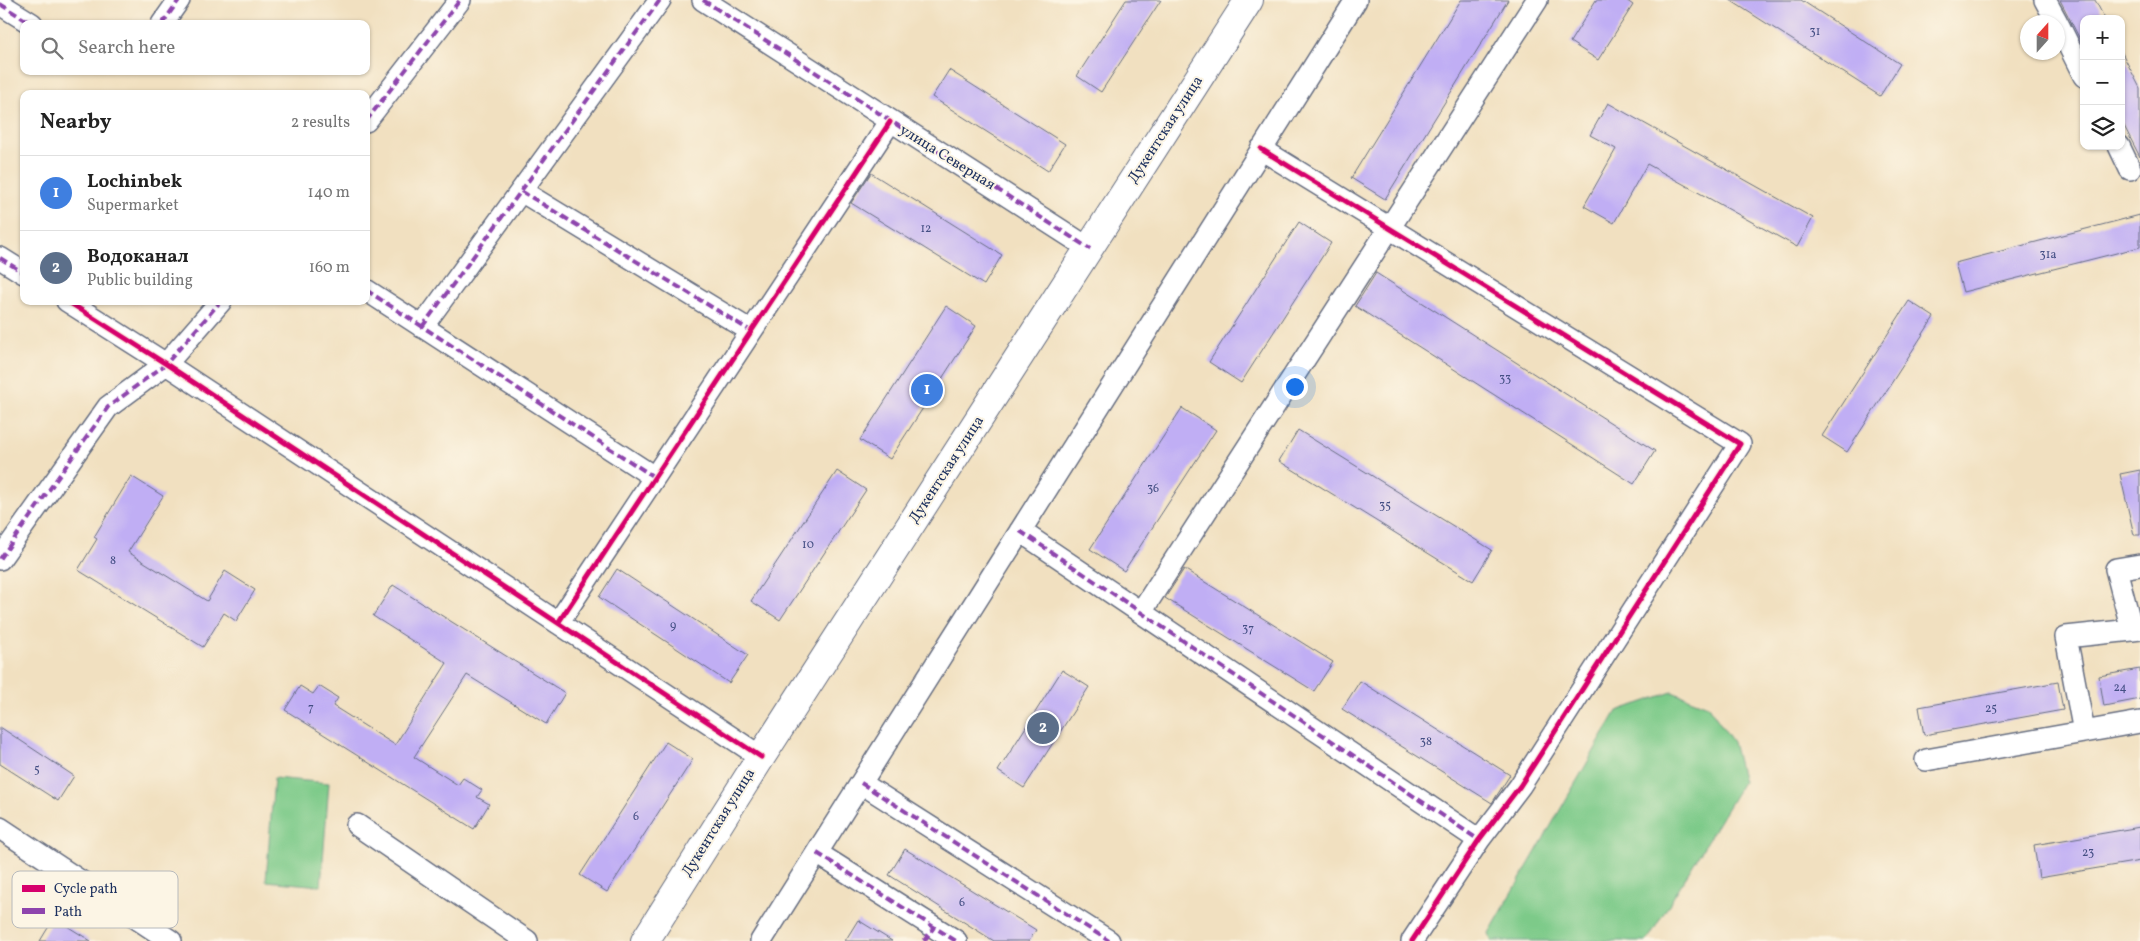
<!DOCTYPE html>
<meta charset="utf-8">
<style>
body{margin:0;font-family:Vollkorn,serif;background:#f6f6f6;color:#222}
.controls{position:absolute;right:15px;top:15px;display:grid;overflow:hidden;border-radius:10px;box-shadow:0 1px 4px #0004}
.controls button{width:45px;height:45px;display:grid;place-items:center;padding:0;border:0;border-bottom:1px solid #e0e0e0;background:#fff;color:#222;font:25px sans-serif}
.compass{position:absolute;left:2020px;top:15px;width:45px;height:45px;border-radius:50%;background:#fff;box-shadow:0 1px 4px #0004;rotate:21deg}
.you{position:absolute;left:1294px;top:386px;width:18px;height:18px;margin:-12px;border:4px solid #fff;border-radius:50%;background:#1a73e8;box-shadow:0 0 0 8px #1a73e833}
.badge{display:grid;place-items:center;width:32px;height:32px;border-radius:50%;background:#db2777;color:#fff;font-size:16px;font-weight:700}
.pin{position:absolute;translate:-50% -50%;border:2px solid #fff;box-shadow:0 1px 5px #0006}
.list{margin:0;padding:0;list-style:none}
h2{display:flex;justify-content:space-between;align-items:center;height:65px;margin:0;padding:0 20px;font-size:21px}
h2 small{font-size:16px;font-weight:400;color:#767676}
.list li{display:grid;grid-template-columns:32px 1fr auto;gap:15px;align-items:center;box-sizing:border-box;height:75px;padding:0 20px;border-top:1px solid #e0e0e0}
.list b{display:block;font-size:19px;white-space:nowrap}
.list p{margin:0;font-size:16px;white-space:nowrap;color:#767676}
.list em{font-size:16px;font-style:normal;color:#767676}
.icon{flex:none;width:28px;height:28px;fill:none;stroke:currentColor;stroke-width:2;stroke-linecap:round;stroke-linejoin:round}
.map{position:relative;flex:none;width:2140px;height:941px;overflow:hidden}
.search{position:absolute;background:#fff;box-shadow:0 1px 4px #0004;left:20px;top:20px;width:350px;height:55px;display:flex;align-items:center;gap:12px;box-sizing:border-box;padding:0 18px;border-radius:10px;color:#767676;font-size:19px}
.panel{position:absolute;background:#fff;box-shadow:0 1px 4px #0004;left:20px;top:90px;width:350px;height:215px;border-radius:10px}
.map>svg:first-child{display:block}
</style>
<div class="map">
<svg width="2140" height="941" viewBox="0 0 2140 941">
<rect width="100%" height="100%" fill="#fcf5e5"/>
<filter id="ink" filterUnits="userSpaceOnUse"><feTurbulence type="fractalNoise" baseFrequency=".02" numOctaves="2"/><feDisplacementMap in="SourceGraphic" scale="10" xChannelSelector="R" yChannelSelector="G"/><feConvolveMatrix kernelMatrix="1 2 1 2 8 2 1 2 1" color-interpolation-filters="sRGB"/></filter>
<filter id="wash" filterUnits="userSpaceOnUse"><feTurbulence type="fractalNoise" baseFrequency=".0096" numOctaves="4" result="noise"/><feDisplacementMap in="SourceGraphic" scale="20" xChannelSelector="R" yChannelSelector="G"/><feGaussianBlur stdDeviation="1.12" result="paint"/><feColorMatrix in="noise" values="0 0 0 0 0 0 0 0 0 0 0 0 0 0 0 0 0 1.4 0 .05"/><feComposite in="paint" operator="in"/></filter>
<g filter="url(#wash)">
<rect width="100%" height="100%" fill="#f1e0c0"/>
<path fill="#7dca89" stroke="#4c7c74" d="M1672 692 1708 706 1733 742 1743 782 1647 941H1491L1489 933 1617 711Z
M274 778 329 783 321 886 266 881Z"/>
<g id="blocks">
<path fill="#c0aef4" d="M1126 0H1161L1101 92 1077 76Z
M1461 0H1508L1385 199 1351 178Z
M1596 0H1626L1633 5 1598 60 1570 42Z
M1730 0H1801L1900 64 1880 96Z
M2060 0H2095L2105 19H2084V47Z
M2121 51 2140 88V157L2121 120Z
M949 70 1065 144 1048 171 932 97Z
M1608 103 1813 218 1797 247 1647 164 1614 223 1584 206 1616 149 1590 135Z
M871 173 1002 255 984 285 851 203Z
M2140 215V247L1963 292 1955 263Z
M1299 222 1331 243 1241 383 1209 362Z
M1376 273 1655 451 1634 484 1355 306Z
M1909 301 1934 317 1847 452 1822 436Z
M946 306 976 326 890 459 860 440Z
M1182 408 1216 430 1124 571 1090 549Z
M1298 430 1492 550 1473 581 1279 461Z
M2140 470V535H2134L2120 474Z
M837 471 866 490 780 620 751 601Z
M131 476 163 496 128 552 207 601 225 571 255 590 236 621 224 613 203 647 78 570 97 539 94 537Z
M617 569 748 655 729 683 599 597Z
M1184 569 1333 662 1314 691 1165 598Z
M393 585 565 693 546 724 467 675 414 757 458 785 463 778 482 790 477 797 489 804 474 829 285 710 300 686 313 694 319 686 338 698 333 706 395 745 447 663 373 616Z
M2140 669V699L2104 706 2099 676Z
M1062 670 1089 687 1024 788 998 771Z
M1360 681 1510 775 1492 803 1342 709Z
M2058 682 2063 710 1924 735 1919 707Z
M0 727 74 776 58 801 0 764Z
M666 742 693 759 607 892 580 875Z
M2140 827V861L2039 878 2034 845Z
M905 849 1036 930 1029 941H994L889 875Z
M54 918 91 941H40Z
M858 920 892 941H845Z"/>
</g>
</g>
<g filter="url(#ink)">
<use href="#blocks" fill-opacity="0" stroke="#666d80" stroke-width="1"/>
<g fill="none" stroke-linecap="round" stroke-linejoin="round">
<defs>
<path id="minor" d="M703 0 1090 249
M2045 0 2057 22
M0 4 32 24
M162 24 179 0
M2058 24 2084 76
M366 121 460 0
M2119 146 2130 169
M1261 149 1740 444 1520 786 1479 840 1412 941
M521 191 751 331
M0 258 24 273
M366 290 654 477
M67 301 166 364 761 757
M422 327 660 0
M1020 531 1479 840
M0 559 108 407 166 364 221 301
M2140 565 2116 569 2132 630 2140 629
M1141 612 1537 0
M558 623 890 122
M2084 732 2066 637 2132 630
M1926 760 2140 722
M861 783 1109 941
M357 825 527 941
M0 828 171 941
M817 853 956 941
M761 941 1356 0"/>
<path id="major" d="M645 941 761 757 1249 0"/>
</defs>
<use href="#minor" stroke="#666d80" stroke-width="24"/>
<use href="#major" stroke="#666d80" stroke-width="30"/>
<use href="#minor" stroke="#fff" stroke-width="21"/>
<use href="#major" stroke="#fff" stroke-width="28"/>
<path stroke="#8e44ad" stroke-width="4" stroke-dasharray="8 4" stroke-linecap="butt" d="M703 0 1090 249
M0 4 32 24
M162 24 179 0
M366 121 460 0
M521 191 751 331
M0 258 24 273
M366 290 654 477
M422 327 660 0
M1020 531 1479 840
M0 559 108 407 166 364 221 301
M861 783 1109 941
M817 853 956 941
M924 941 934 927"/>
<defs>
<path id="cycleway" d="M1261 149 1740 444 1520 786 1479 840 1412 941
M67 301 166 364 761 757
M558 623 890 122"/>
</defs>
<use href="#cycleway" stroke="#fcf5e5" stroke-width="8"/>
<use href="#cycleway" stroke="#d6006c" stroke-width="5"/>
</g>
</g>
<g text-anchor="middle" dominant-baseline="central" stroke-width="4" stroke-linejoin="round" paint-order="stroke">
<g font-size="12" fill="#444f84">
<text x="1815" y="32">31</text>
<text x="926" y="229">12</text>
<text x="2048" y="255">31а</text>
<text x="1505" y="379">33</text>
<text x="1153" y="489">36</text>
<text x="1385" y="506">35</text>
<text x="808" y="545">10</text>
<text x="113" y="561">8</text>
<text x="673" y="626">9</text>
<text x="1248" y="629">37</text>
<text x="2120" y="688">24</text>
<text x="311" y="708">7</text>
<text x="1991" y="709">25</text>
<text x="1426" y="742">38</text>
<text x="37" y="770">5</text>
<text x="636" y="817">6</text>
<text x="2088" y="853">23</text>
<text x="962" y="903">6</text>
</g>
<g font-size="15" fill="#1b2f5e" stroke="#fcf5e5">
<text transform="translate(1166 130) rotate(-57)">Дукентская улица</text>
<text transform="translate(947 158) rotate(32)">улица Северная</text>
<text transform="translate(947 470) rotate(-57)">Дукентская улица</text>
<text transform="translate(719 823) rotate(-58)">Дукентская улица</text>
</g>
</g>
<rect x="12" y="871" width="166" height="57" rx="8" fill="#fcf5e5" stroke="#b8babc" stroke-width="1"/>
<rect x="22" y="885" width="23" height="7" fill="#d6006c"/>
<rect x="22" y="908" width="23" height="6" fill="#8e44ad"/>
<g font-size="14" fill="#1b2f5e">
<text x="54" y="893">Cycle path</text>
<text x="54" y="916">Path</text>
</g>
</svg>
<div class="controls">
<button>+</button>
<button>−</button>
<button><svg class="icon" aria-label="layers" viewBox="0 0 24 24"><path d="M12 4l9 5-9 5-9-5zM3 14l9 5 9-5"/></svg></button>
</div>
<svg class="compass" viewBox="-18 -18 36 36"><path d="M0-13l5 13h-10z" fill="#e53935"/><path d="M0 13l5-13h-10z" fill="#767676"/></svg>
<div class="you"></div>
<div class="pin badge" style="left:927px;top:390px;background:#3f7fe0">1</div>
<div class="pin badge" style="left:1043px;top:728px;background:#5c6f8a">2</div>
<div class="search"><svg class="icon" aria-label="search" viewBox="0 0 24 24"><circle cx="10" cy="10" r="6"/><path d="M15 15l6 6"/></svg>Search here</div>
<section class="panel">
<h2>Nearby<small>2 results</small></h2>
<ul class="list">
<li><span class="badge" style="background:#3f7fe0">1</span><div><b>Lochinbek</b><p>Supermarket</p></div><em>140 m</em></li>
<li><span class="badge" style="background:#5c6f8a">2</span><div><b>Водоканал</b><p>Public building</p></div><em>160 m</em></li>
</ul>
</section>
</div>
